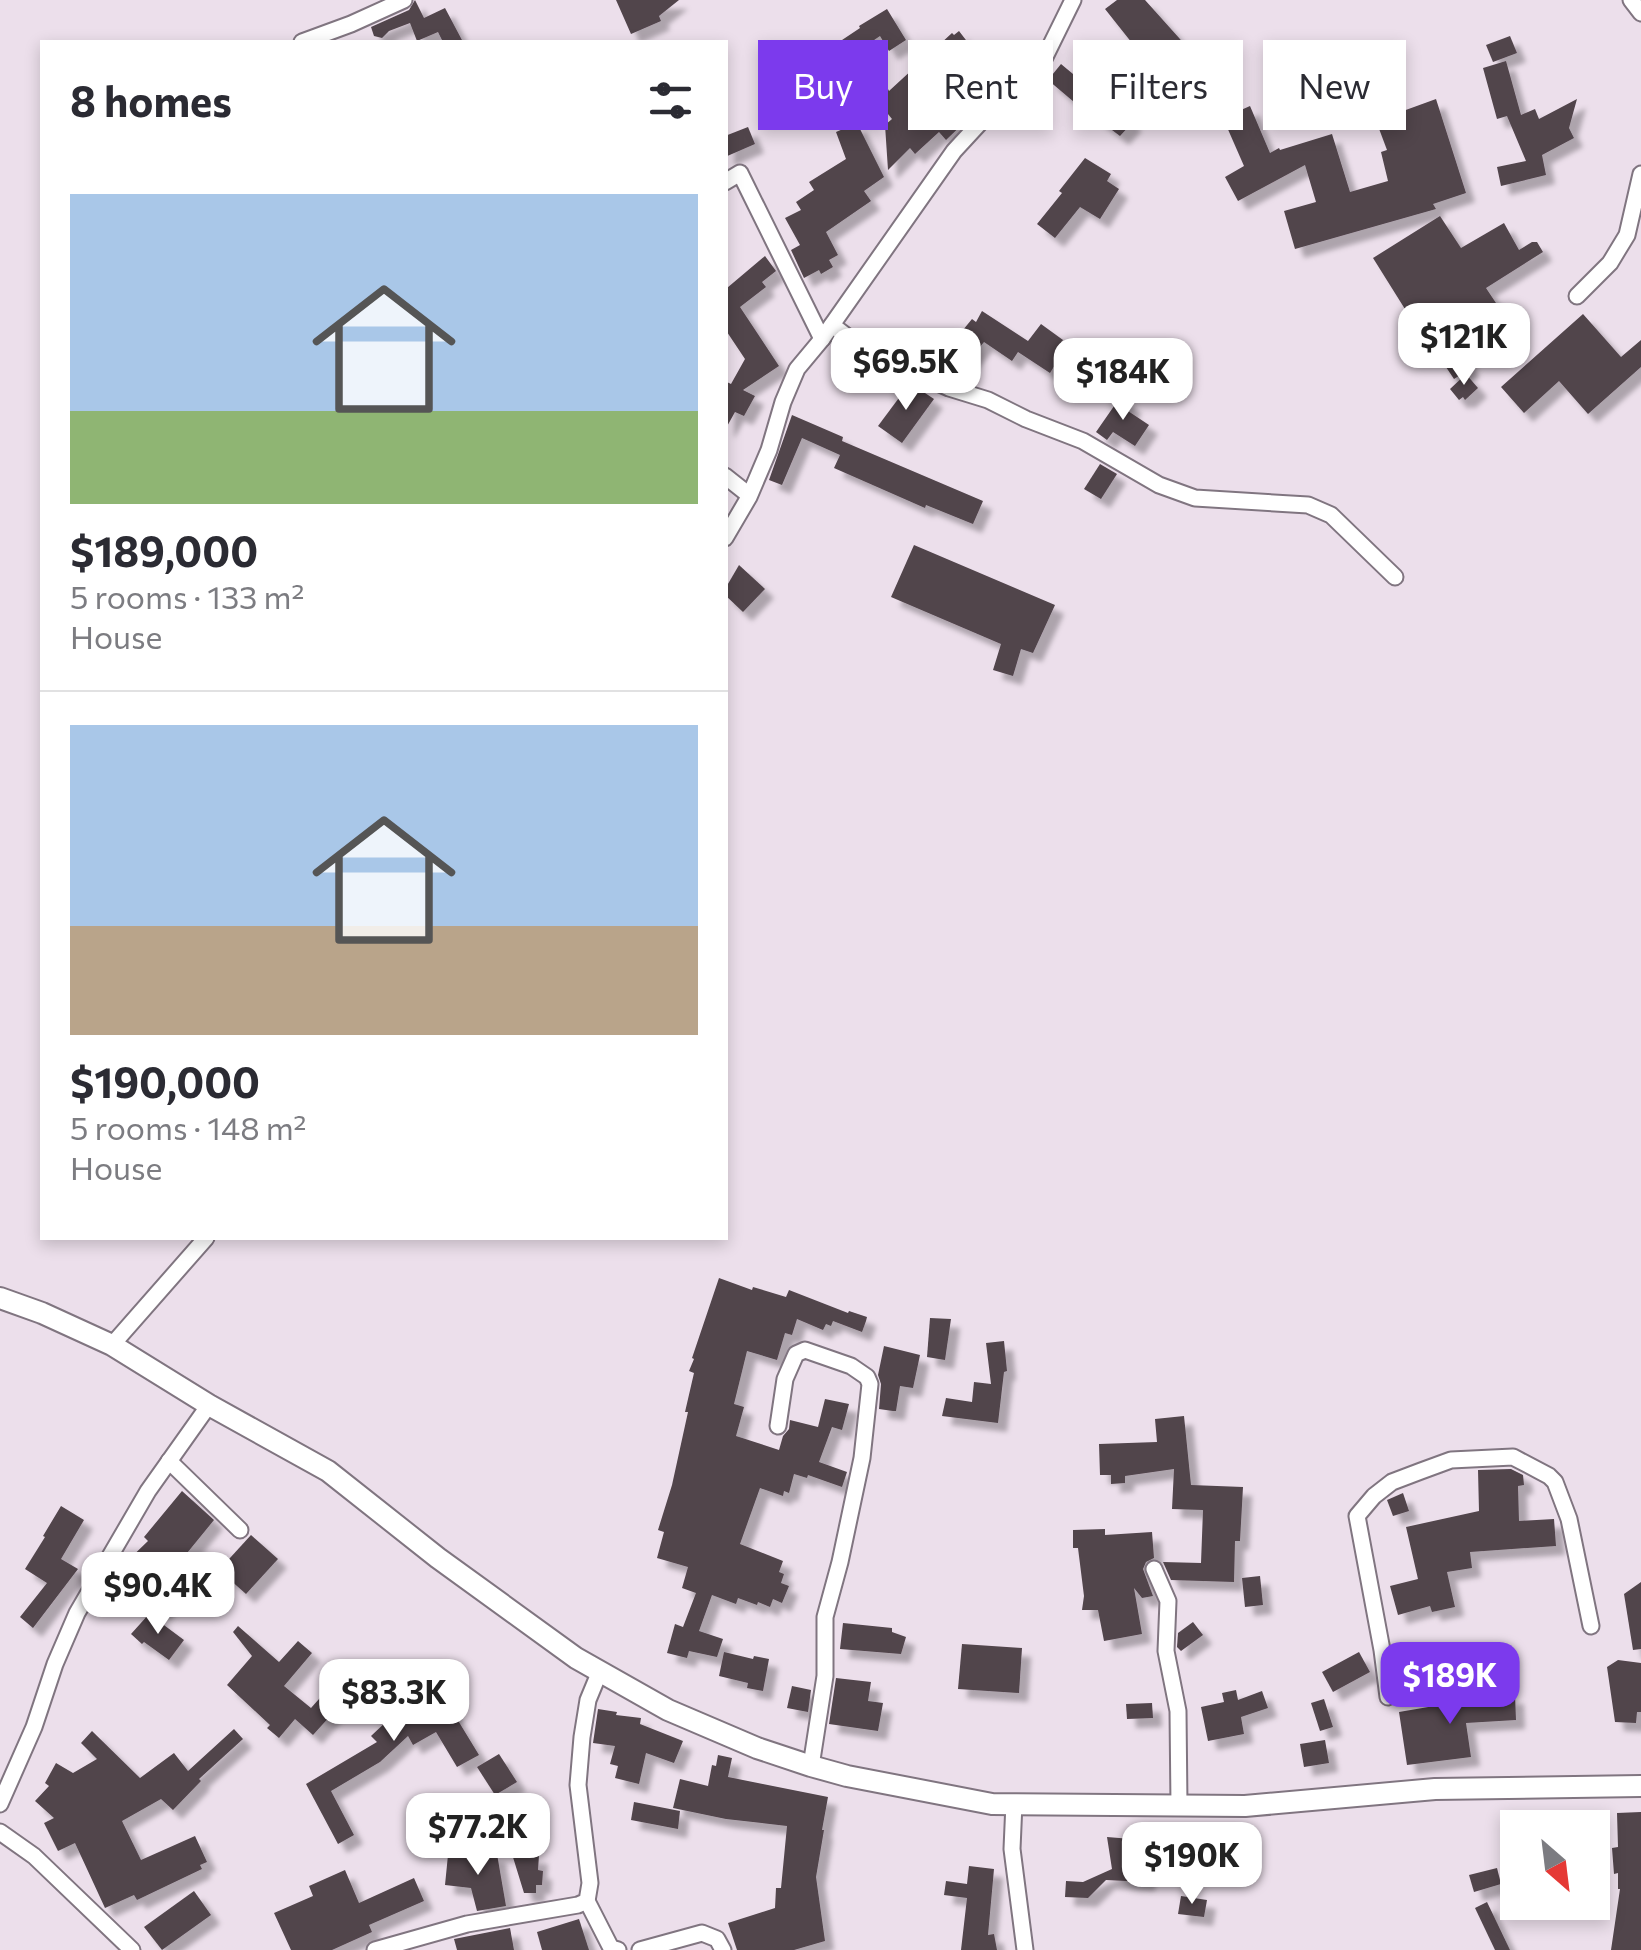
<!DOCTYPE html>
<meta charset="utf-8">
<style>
:root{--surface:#fff;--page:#f7f7f7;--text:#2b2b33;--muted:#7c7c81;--line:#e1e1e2;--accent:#7c3aed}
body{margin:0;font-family:Commissioner,sans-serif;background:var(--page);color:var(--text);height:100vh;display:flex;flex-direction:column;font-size:38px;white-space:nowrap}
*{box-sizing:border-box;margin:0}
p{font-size:32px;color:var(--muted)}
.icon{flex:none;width:55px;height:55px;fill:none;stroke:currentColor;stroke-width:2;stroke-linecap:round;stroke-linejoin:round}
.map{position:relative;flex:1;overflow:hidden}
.side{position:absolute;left:40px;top:40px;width:688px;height:1200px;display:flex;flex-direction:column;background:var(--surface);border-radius:0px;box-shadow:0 5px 15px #0003}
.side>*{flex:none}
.guide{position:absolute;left:758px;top:40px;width:732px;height:90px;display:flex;gap:20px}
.needle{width:65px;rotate:152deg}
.buttons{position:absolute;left:1500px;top:1810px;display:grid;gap:20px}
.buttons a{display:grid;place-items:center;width:110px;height:110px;border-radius:0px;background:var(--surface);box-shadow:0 5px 15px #0003;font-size:50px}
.price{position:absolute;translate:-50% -85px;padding:0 22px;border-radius:20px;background:#fff;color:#222;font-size:32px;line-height:65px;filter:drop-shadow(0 2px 5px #0008)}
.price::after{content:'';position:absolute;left:50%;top:60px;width:30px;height:22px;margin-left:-15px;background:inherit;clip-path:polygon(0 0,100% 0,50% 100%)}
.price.selected{background:var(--accent);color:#fff}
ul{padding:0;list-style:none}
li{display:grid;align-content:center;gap:20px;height:530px;padding:0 30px}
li+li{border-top:2px solid var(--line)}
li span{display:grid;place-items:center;height:310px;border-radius:0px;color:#555}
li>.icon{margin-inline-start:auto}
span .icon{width:180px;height:180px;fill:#fffc;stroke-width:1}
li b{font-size:42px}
h2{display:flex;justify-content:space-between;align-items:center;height:120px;padding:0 30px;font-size:42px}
.chip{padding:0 35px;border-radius:0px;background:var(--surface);box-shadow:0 5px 15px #0003;font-size:35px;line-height:90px}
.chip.selected{background:var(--accent);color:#fff}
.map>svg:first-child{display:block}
.building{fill:#51444b;filter:url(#shadow)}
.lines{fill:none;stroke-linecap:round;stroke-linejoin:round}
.street-casing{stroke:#807580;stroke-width:19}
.secondary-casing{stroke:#807580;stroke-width:24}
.street{stroke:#fff;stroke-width:15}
.secondary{stroke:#fff;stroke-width:20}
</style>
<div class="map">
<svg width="1641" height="1950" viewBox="0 0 1641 1950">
<defs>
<filter id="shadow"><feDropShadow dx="9" dy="9" stdDeviation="2.5" flood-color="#0004"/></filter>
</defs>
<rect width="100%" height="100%" fill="#ecdfeb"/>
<g class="building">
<polygon points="415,0 424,18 445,8 463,42 443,42 438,32 417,41 410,23 389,31 382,38 374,36 371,27 409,10"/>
<polygon points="616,0 679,0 659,16 661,21 631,34"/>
<polygon points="1117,0 1145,0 1197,58 1162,91 1156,84 1147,92 1139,83 1120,110 1133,122 1120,136 1088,112 1087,113 1048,80 1061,64 1079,79 1097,48 1118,60 1132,43 1105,9"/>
<polygon points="887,9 906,40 889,51 880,36 849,57 839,42 860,28 859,26"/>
<polygon points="959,31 969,44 930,75 969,118 946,140 939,132 915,154 910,148 888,170 885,125 892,119 876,99 888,89 889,91 952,33 954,35"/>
<polygon points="1510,36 1517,53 1493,62 1486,45"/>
<polygon points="1506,61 1521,115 1535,109 1539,119 1577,99 1569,128 1574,138 1542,155 1546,175 1501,186 1497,167 1526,161 1507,116 1497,119 1483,68"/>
<polygon points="1436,99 1466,193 1433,204 1436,209 1295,249 1284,211 1316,202 1305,165 1238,201 1225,177 1244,166 1223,118 1250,106 1270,153 1279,148 1280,150 1332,134 1350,192 1388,181 1381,152 1387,150 1375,118 1402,108 1403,111"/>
<polygon points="857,123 884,177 864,191 871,201 826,232 838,255 829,260 833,267 821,274 819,270 804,278 791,250 800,245 785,218 801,210 796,202 814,190 809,182 846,159 836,132"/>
<polygon points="748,127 755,144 725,157 725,136"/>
<polygon points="1085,158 1111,174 1107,181 1119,189 1100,219 1080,207 1055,238 1037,224 1062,193 1059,191"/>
<polygon points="1440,216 1461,248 1504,223 1519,250 1532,242 1537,242 1543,252 1486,288 1502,312 1490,320 1495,330 1485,335 1490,345 1464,357 1471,368 1454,379 1438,355 1435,357 1373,258"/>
<polygon points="765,256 776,271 762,282 766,287 740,307 779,366 743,390 755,396 744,416 735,412 725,430 725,381 731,384 745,359 725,329 725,285 727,288"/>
<polygon points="982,311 1028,341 1041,324 1063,340 1061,343 1066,347 1050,373 1018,352 1012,361 984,342 954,378 948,375 935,364 972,319 976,322"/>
<polygon points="1583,314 1621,357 1641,340 1641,367 1588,414 1559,381 1524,413 1501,387"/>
<polygon points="1466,374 1478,388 1465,400 1463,397 1459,400 1450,389"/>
<polygon points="910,383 934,399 902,443 878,426"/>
<polygon points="1121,396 1133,405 1128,411 1149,425 1135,446 1113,432 1107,440 1096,432"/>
<polygon points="792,415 843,437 842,441 983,501 973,524 926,505 925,508 834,468 840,455 802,438 782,485 769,480"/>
<polygon points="1100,464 1117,474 1101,499 1084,489"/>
<polygon points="914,545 1055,605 1033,653 1021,649 1013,676 993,670 1001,644 891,597"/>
<polygon points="739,565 765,589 743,612 725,595 725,589"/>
<polygon points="719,1278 752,1290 753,1287 786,1297 789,1290 848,1313 849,1311 867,1317 866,1321 862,1332 833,1321 831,1326 826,1324 823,1330 797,1319 792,1335 785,1333 777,1360 747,1351 734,1404 744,1407 736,1436 779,1450 783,1436 789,1429 790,1420 818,1427 825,1399 849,1404 842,1430 832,1427 819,1462 847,1472 842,1487 808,1475 807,1478 794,1474 789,1493 784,1491 783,1496 760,1488 740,1544 783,1561 779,1572 784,1574 781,1583 789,1586 782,1603 773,1599 770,1607 758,1602 757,1605 738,1598 736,1604 712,1595 699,1631 723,1639 717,1657 689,1651 687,1658 667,1653 675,1624 683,1627 696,1593 682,1588 688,1567 657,1558 664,1532 658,1530 672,1485 688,1412 685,1412 694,1373 689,1371 694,1359 692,1358"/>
<polygon points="930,1318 951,1319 945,1360 927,1357"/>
<polygon points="1004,1341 1007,1371 1004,1372 998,1423 942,1416 946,1398 972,1402 974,1382 991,1384 986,1343"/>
<polygon points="884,1346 920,1355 913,1388 900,1386 896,1411 893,1411 879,1409 881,1384 878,1375"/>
<polygon points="1184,1416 1191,1485 1243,1487 1240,1541 1235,1541 1234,1582 1171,1580 1163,1562 1201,1563 1203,1510 1172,1509 1174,1469 1125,1476 1125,1483 1111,1484 1111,1475 1100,1475 1099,1444 1157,1442 1155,1419"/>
<polygon points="1511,1469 1523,1475 1524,1485 1518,1486 1519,1521 1554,1519 1556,1546 1470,1552 1472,1568 1447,1572 1455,1607 1432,1612 1430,1606 1398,1615 1390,1586 1418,1579 1406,1527 1479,1511 1478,1470"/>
<polygon points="182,1491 214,1520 165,1580 178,1596 161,1611 119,1569 148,1541 144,1537"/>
<polygon points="1403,1493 1409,1511 1393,1516 1387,1500"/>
<polygon points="61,1506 84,1520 61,1559 78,1569 33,1628 20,1617 47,1583 25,1569 45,1537 43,1536"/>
<polygon points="1105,1529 1105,1535 1152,1532 1154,1558 1146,1562 1143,1569 1153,1596 1142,1598 1134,1588 1142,1634 1104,1641 1098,1610 1082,1610 1084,1596 1078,1548 1073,1548 1073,1530"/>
<polygon points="251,1535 278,1559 246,1594 219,1570"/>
<polygon points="1260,1576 1263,1605 1245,1607 1242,1578"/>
<polygon points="1641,1582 1641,1649 1633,1650 1624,1594"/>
<polygon points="149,1614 184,1640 169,1660 144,1642 142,1644 131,1634"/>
<polygon points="1193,1622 1203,1635 1181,1651 1177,1647 1178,1633"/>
<polygon points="843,1623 892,1628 892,1632 906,1637 901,1654 840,1649"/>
<polygon points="238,1626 279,1662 298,1641 312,1653 284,1686 311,1708 327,1690 342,1703 313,1735 295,1719 279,1738 267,1728 270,1725 227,1685 252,1656 233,1632"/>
<polygon points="962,1644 1022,1648 1019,1693 958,1689"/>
<polygon points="724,1652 753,1659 754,1656 769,1659 763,1691 747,1688 748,1683 719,1676"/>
<polygon points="1359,1652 1370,1672 1333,1692 1322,1672"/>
<polygon points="1618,1660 1641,1663 1641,1712 1637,1712 1636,1723 1615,1722 1607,1667"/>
<polygon points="416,1672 451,1709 479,1755 457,1767 436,1732 413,1745 408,1736 380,1762 331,1791 354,1835 338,1844 306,1784 377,1742 371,1736 388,1720 377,1709"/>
<polygon points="836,1678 871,1682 868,1701 883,1703 878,1731 829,1724"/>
<polygon points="792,1686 811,1690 808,1712 787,1708"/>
<polygon points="1236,1690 1238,1700 1262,1691 1268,1708 1241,1717 1244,1734 1208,1741 1201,1707 1224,1702 1222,1693"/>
<polygon points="1515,1695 1516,1720 1466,1723 1471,1757 1407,1765 1399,1712 1487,1697"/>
<polygon points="1324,1699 1333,1727 1320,1731 1311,1703"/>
<polygon points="1152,1703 1153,1718 1127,1719 1126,1704"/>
<polygon points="598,1709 617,1712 616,1715 641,1718 640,1724 683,1741 674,1763 646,1753 639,1784 615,1778 618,1766 610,1764 615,1746 593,1743"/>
<polygon points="234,1729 243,1739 199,1779 201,1781 173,1810 161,1799 122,1821 141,1860 195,1836 207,1862 200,1865 202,1869 137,1900 134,1895 105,1908 75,1843 58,1851 44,1823 54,1818 35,1801 49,1786 45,1783 56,1763 73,1773 97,1759 81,1743 92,1731 140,1778 174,1753 188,1771"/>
<polygon points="1325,1740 1329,1763 1304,1767 1300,1744"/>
<polygon points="499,1754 517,1782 495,1795 477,1767"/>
<polygon points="718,1755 732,1758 728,1777 828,1797 822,1830 824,1830 816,1877 825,1941 794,1950 737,1950 728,1923 775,1908 776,1888 781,1888 787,1826 726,1819 673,1808 680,1779 708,1786 712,1765 716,1766"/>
<polygon points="634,1802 680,1811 678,1829 631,1820"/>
<polygon points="1641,1812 1641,1950 1611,1950 1620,1889 1618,1889 1618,1873 1614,1874 1612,1848 1618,1847 1617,1813"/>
<polygon points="1107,1837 1168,1842 1165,1868 1148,1867 1146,1882 1106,1880 1088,1898 1065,1897 1066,1881 1083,1882 1112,1869"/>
<polygon points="461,1850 497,1854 506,1906 477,1911 471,1888 445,1885 448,1855 460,1857"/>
<polygon points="512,1854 539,1855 538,1870 543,1871 542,1885 536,1885 536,1893 524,1893"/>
<polygon points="969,1866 994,1869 988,1935 994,1934 997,1950 961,1950 967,1898 944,1895 946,1881 967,1884"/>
<polygon points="1497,1868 1501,1884 1474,1892 1469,1875"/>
<polygon points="345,1870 359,1903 414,1878 424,1901 369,1925 372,1932 332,1950 291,1950 274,1913 313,1896 309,1886"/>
<polygon points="194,1891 211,1915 162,1950 144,1927"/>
<polygon points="1181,1896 1207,1900 1204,1917 1178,1914"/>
<polygon points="1487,1902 1510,1950 1495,1950 1475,1908"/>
<polygon points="579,1919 589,1950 542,1950 537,1932"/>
<polygon points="510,1928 514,1950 457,1950 454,1939"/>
</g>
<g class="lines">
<defs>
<g id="street">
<polyline points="1631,0 1641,13"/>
<polyline points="302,42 351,24 404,0"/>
<polyline points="725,182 740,173 822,339"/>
<polyline points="1577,296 1610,263 1627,235 1641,174"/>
<polyline points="832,325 865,350 949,388 988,400 1026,419 1083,441 1159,485 1195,498 1308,505 1331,515 1395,577"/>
<polyline points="725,476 749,495"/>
<polyline points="725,538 749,497 769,450 783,402 797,369 822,339 954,151 990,112 1022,86 1042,63 1073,0"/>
<polyline points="112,1345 206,1238"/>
<polyline points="778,1426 785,1379 796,1354 805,1350 851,1366 867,1377 870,1384 862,1458 840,1562 825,1617 825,1676 811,1766"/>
<polyline points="169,1461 240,1530"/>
<polyline points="1154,1569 1168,1601 1166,1651 1178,1711 1179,1805"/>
<polyline points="1388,1697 1382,1650 1357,1516 1374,1496 1392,1482 1421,1471 1451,1460 1513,1457 1549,1476 1555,1482 1569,1519 1591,1626"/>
<polyline points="1014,1803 1012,1849 1025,1950"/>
<polyline points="0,1804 34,1727 55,1664 77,1613 148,1491 209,1405"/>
<polyline points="0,1832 34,1856 132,1950"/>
<polyline points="587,1901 611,1948 618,1950"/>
<polyline points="375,1950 467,1924 578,1905 587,1901 590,1883 578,1785 582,1737 588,1700 600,1671"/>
<polyline points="640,1950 702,1933 717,1939 723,1950"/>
</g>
<polyline id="secondary" points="0,1298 42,1313 112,1345 209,1405 328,1471 438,1558 576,1658 668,1710 757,1748 811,1766 847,1776 992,1804 1245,1806 1435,1789 1641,1786"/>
</defs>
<use href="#street" class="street-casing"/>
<use href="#secondary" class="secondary-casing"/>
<use href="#street" class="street"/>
<use href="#secondary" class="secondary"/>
</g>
</svg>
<div class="buttons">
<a><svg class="needle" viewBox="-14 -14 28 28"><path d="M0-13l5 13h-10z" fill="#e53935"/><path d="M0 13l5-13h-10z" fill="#7c7c81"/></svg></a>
</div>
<b class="price" style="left:1464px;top:388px">$121K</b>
<b class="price" style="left:906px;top:413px">$69.5K</b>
<b class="price" style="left:1123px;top:423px">$184K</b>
<b class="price" style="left:158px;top:1637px">$90.4K</b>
<b class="price selected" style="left:1450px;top:1727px">$189K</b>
<b class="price" style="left:394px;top:1744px">$83.3K</b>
<b class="price" style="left:478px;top:1878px">$77.2K</b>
<b class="price" style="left:1192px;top:1907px">$190K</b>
<div class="guide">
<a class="chip selected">Buy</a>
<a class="chip">Rent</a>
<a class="chip">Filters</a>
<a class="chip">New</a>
</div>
<section class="side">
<h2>8 homes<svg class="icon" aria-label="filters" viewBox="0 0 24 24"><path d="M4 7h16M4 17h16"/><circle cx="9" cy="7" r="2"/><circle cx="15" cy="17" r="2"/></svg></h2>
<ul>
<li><span style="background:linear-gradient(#a9c7e8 70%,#8fb573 0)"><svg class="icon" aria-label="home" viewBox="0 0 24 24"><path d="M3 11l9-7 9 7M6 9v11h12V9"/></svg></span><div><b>$189,000</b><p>5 rooms · 133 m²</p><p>House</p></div></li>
<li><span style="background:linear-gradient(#a9c7e8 65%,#b9a48a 0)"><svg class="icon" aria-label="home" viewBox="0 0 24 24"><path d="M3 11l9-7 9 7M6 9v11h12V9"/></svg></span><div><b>$190,000</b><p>5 rooms · 148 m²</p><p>House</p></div></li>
</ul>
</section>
</div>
